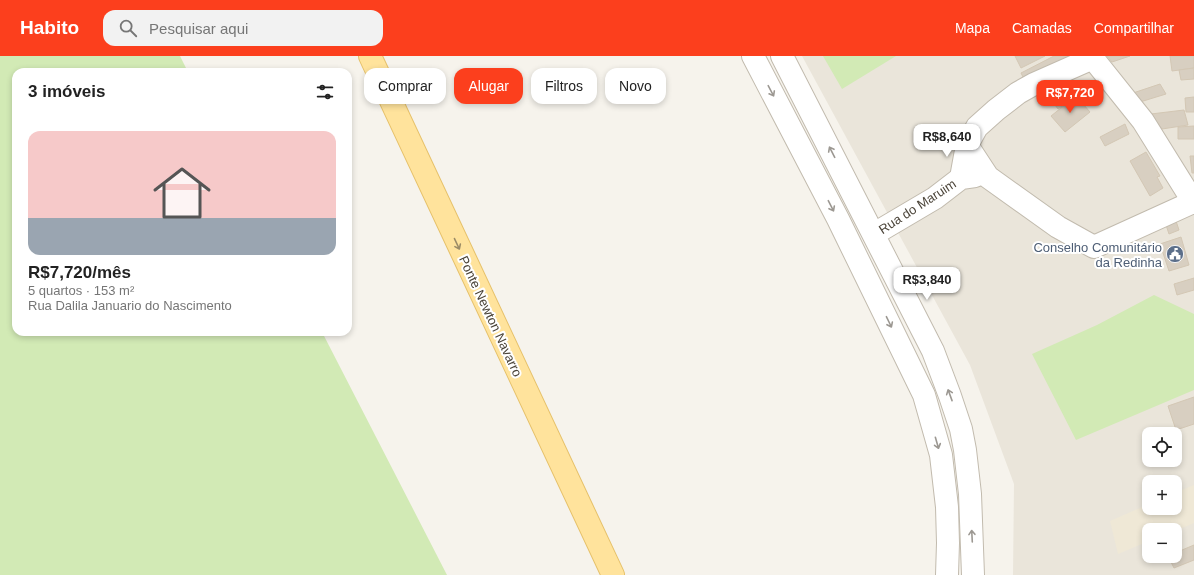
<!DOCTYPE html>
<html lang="pt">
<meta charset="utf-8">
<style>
:root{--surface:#fff;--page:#f2f2f2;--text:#222;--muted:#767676;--line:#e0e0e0;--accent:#fc3f1d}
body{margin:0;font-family:Helvetica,sans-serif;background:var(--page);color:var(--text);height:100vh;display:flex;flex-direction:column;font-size:15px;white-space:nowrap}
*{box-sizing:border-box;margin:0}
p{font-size:13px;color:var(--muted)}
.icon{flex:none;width:22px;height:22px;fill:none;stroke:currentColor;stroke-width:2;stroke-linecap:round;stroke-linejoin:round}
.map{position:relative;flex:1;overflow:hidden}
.side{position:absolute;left:12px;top:12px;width:340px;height:268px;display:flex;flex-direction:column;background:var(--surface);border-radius:12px;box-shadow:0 2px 6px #0003}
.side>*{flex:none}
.hud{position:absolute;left:364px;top:12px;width:380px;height:36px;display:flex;gap:8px}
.tools{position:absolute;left:1142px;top:371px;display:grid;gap:8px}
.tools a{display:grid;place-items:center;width:40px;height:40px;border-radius:8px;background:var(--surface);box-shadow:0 2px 6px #0003;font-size:20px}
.price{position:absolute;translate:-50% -34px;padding:0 9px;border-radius:8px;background:#fff;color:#222;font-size:13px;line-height:26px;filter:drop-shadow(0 1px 2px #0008)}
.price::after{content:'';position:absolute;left:50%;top:24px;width:12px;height:9px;margin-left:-6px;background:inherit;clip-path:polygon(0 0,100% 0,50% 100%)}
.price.selected{background:var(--accent);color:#fff}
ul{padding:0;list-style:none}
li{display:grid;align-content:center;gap:8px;height:212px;padding:0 16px}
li+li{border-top:1px solid var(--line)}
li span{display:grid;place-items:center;height:124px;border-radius:12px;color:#555}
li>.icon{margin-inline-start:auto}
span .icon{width:72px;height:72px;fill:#fffc;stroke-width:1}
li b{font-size:17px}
h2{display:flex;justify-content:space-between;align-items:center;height:48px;padding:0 16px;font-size:17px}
.pill{padding:0 14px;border-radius:12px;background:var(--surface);box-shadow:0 2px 6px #0003;font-size:14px;line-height:36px}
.pill.selected{background:var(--accent);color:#fff}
header{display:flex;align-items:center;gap:24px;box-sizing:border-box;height:56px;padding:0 20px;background:var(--accent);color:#fff}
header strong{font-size:19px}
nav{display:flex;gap:22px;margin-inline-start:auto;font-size:14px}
.search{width:280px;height:36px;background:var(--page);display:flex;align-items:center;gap:10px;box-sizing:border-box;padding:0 14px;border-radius:12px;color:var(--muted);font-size:15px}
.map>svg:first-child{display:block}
.residential{fill:#eae5da;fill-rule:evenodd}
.education{fill:#efe8d6}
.green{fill:#d2eab5}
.building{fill:#d8cfc1;stroke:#d3c7b4}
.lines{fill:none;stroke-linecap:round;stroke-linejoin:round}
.minor-casing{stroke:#c2bbae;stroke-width:24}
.major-casing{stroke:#e6c16a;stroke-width:24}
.minor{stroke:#fff;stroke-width:22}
.major{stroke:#ffe39c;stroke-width:22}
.oneway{stroke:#9c9892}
.oneway2{stroke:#9c8c66}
.labels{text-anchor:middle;stroke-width:4;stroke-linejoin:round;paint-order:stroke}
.street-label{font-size:13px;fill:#4b4439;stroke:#fff}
.service-label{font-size:13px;fill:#4e5e75;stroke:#fff;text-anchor:end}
</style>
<header>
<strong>Habito</strong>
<div class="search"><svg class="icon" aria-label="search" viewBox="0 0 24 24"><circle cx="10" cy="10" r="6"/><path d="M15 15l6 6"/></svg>Pesquisar aqui</div>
<nav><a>Mapa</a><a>Camadas</a><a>Compartilhar</a></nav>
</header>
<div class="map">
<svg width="1194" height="519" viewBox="0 0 1194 519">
<rect width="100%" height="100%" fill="#f6f3ec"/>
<path class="residential" d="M802,0H1194V519H1013L1014,428L970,309ZM1149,378H1175V404H1149ZM1149,426H1175V452H1149ZM1149,474H1175V500H1149Z"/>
<polygon class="education" points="1194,429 1194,467 1175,475 1149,474 1149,485 1118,498 1110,465 1149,448 1149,452 1175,452 1175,437"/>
<g class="green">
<polygon points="0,0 180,0 188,16 16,16 16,276 322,276 447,519 0,519"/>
<polygon points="823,0 896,0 842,33"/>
<polygon points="1154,239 1194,258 1194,334 1076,384 1032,298 1097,269"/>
</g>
<g class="building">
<polygon points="1015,0 1045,0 1021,12"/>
<polygon points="1054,0 1069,0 1072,6 1027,29 1021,17"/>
<polygon points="1107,0 1130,0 1112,6"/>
<polygon points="1170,0 1194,0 1194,12 1172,15"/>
<polygon points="1194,12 1194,23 1181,24 1179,14"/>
<polygon points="1069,22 1080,38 1058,53 1047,38"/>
<polygon points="1160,28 1166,38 1140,46 1133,37"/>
<polygon points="1076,40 1090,56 1065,76 1051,60"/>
<polygon points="1194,41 1194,56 1186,56 1185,42"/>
<polygon points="1184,54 1188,69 1162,73 1151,58"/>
<polygon points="1125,68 1129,78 1105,90 1100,81"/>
<polygon points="1194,70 1194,83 1178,83 1178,71"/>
<polygon points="1146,96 1160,120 1157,121 1163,132 1150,140 1130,105"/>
<polygon points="1190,100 1194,100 1194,117 1192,117"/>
<polygon points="1176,165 1179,174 1169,178 1166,169"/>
<polygon points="1181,181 1189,209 1169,215 1160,188"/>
<polygon points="1194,222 1194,234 1177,239 1174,228"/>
<polygon points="1194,341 1194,368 1176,374 1168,350"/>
<polygon points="1194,489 1194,504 1174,512 1168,500 1175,500 1175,497"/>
</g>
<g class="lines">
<defs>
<g id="minor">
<polyline points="753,0 838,163 924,339 941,399 947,451 948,487 947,519"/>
<polyline points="782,0 933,295 950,340 961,373 965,394 970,438 973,519"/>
<polyline points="1091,0 1143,65 1194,147"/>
<polyline points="967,89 988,121 1058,171 1094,191 1193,146"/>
<polyline points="961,122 967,89 977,71 996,54 1018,37 1034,28 1093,2"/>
<polyline points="874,178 935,142 961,122 975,120"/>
</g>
<polyline id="major" points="370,0 613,519"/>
</defs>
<use href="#minor" class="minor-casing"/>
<use href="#major" class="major-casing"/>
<use href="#minor" class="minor"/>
<use href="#major" class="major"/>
</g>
<defs><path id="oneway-shaft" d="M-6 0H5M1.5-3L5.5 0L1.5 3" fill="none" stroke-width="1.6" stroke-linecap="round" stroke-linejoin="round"/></defs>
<g class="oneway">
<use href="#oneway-shaft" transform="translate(771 35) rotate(62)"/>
<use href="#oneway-shaft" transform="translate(832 96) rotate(-117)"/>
<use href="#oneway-shaft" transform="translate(831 150) rotate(63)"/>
<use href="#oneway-shaft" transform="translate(889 266) rotate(64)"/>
<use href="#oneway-shaft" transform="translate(950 339) rotate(-110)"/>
<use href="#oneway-shaft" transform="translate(937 387) rotate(74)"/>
<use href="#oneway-shaft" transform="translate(972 480) rotate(-93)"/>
</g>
<use class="oneway2" href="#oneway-shaft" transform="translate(457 188) rotate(65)"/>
<defs>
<symbol id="civic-disc" viewBox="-11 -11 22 22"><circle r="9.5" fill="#5c6f8a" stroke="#fff"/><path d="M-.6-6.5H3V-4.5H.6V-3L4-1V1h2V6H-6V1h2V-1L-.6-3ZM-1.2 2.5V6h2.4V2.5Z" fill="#fff"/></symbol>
</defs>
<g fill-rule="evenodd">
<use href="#civic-disc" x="1165" y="188" width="20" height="20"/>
</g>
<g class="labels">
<g class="street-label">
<text transform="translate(917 150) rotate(-33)" y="5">Rua do Maruim</text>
<text transform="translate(491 260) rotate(65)" y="5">Ponte Newton Navarro</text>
</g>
<g class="service-label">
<text x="1162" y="196">Conselho Comunitário<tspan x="1162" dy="15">da Redinha</tspan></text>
</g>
</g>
</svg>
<div class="tools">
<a><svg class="icon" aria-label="locate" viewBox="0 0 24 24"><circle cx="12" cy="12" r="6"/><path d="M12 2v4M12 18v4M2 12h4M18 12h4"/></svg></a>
<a>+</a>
<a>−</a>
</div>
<b class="price selected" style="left:1070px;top:58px">R$7,720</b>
<b class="price" style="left:947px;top:102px">R$8,640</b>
<b class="price" style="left:927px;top:245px">R$3,840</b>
<div class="hud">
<a class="pill">Comprar</a>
<a class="pill selected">Alugar</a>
<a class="pill">Filtros</a>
<a class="pill">Novo</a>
</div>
<section class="side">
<h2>3 imóveis<svg class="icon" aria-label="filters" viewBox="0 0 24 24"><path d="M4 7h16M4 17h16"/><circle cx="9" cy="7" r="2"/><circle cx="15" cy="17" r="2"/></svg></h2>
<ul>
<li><span style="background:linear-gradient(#f6c9c9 70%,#9aa5b1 0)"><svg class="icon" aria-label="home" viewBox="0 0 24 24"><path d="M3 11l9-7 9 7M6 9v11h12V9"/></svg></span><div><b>R$7,720/mês</b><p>5 quartos · 153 m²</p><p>Rua Dalila Januario do Nascimento</p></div></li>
</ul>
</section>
</div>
